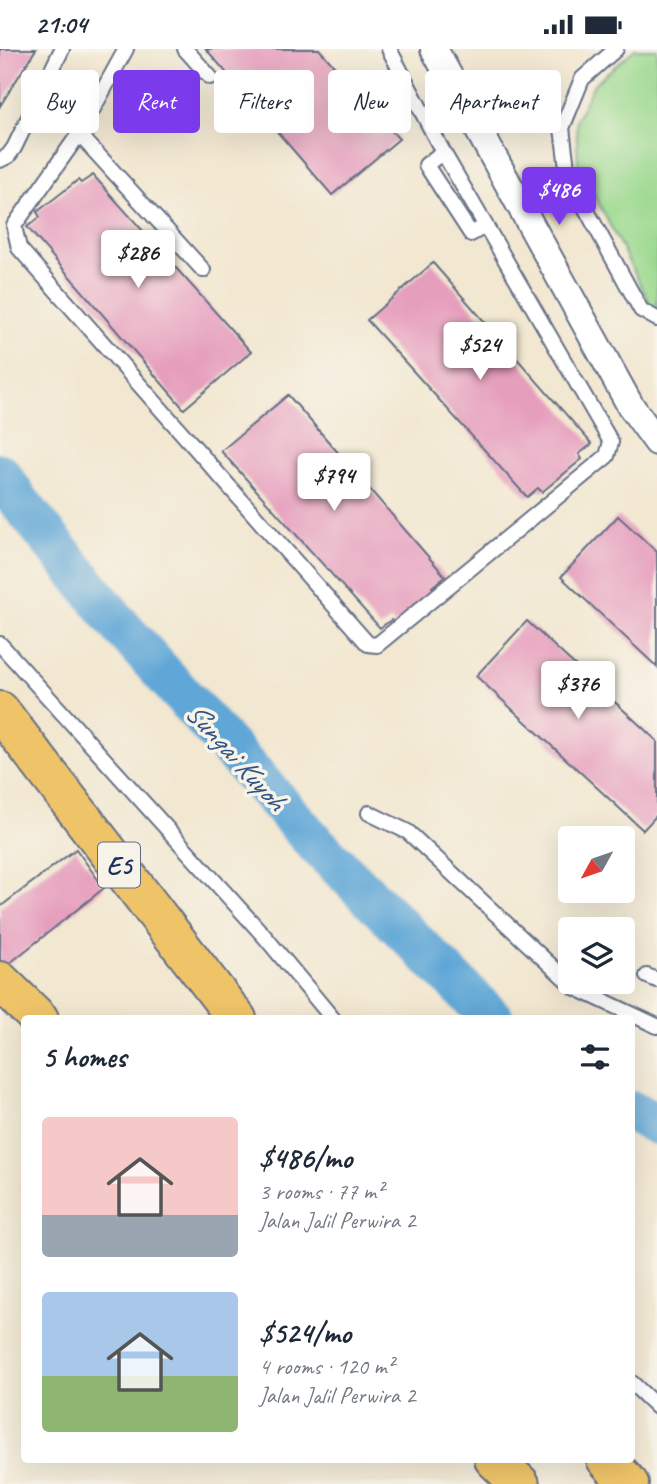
<!DOCTYPE html>
<meta charset="utf-8">
<style>
:root{--surface:#fff;--page:#f2f2f3;--text:#1f2937;--muted:#747a83;--accent:#7c3aed}
body{margin:0;font-family:Caveat,sans-serif;background:var(--page);color:var(--text);height:100vh;display:flex;flex-direction:column;font-size:26px;white-space:nowrap}
*{box-sizing:border-box;margin:0}
p{font-size:23px;color:var(--muted)}
.icon{flex:none;width:38px;height:38px;fill:none;stroke:currentColor;stroke-width:2;stroke-linecap:round;stroke-linejoin:round}
.map{position:relative;flex:1;overflow:hidden}
.panel{position:absolute;left:21px;top:966px;width:614px;height:448px;display:flex;flex-direction:column;background:var(--surface);border-radius:7px;box-shadow:0 7px 28px #0002}
.panel>*{flex:none}
.top-card{position:absolute;left:21px;top:21px;width:616px;height:63px;display:flex;gap:14px}
.needle{width:46px;rotate:230deg}
.tools{position:absolute;left:558px;top:777px;display:grid;gap:14px}
.tools a{display:grid;place-items:center;width:77px;height:77px;border-radius:7px;background:var(--surface);box-shadow:0 7px 28px #0002;font-size:35px}
.price{position:absolute;translate:-50% -60px;padding:0 16px;border-radius:7px;background:#fff;color:#222;font-size:23px;line-height:46px;filter:drop-shadow(0 2px 4px #0008)}
.price::after{content:'';position:absolute;left:50%;top:42px;width:21px;height:16px;margin-left:-10px;background:inherit;clip-path:polygon(0 0,100% 0,50% 100%)}
.price.active{background:var(--accent);color:#fff}
ul{padding:0;list-style:none}
li{display:flex;align-items:center;gap:21px;height:175px;padding:0 21px}
li span{display:grid;place-items:center;flex:none;width:196px;height:140px;border-radius:7px;color:#555}
li>.icon{margin-inline-start:auto}
span .icon{width:84px;height:84px;fill:#fffc;stroke-width:1}
li b{font-size:30px}
h2{display:flex;justify-content:space-between;align-items:center;height:84px;padding:0 21px;font-size:30px}
.tag{padding:0 24px;border-radius:7px;background:var(--surface);box-shadow:0 7px 28px #0002;font-size:24px;line-height:63px}
.tag.active{background:var(--accent);color:#fff}
.status{display:flex;justify-content:space-between;align-items:center;height:49px;padding:0 35px;background:var(--surface);direction:ltr}
.status svg{height:19px;fill:currentColor}
.map>svg:first-child{display:block}
.green{fill:#9bd98f;stroke:#5b8476;stroke-width:2}
.lines{fill:none;stroke-linecap:round;stroke-linejoin:round}
.river{stroke:#61a7d7;stroke-width:42}
.building{fill:#e69ebd}
.lane-casing{stroke:#666f86;stroke-width:18}
.street-casing{stroke:#666f86;stroke-width:30}
.highway-casing{stroke:#666f86;stroke-width:42}
.lane{stroke:#fff;stroke-width:14}
.street{stroke:#fff;stroke-width:26}
.highway{stroke:#efc469;stroke-width:38}
.labels{text-anchor:middle;stroke-width:7;stroke-linejoin:round;paint-order:stroke}
.shield{fill:#f7f3e8;stroke:#5d6a87;stroke-width:2}
.shield-label{font-size:26px;font-weight:bold;fill:#1b2f5e}
.water-label{font-size:30px;font-style:italic;fill:#305382;stroke:#f7f3e8}
</style>
<div class="status"><b>21:04</b><svg viewBox="0 0 49 12"><path d="M0 12V9h3v3zM5 12V6h3v6zM10 12V3h3v9zM15 12V0h3v12zM26 1h20v11H26zM47 4h2v5h-2z"/></svg></div>
<div class="map">
<svg width="657" height="1435" viewBox="0 0 657 1435">
<rect width="100%" height="100%" fill="#f7f3e8"/>
<filter id="ink" filterUnits="userSpaceOnUse"><feTurbulence type="fractalNoise" baseFrequency=".0143" numOctaves="2"/><feDisplacementMap in="SourceGraphic" scale="14" xChannelSelector="R" yChannelSelector="G"/><feConvolveMatrix kernelMatrix="1 2 1 2 8 2 1 2 1" color-interpolation-filters="sRGB"/></filter>
<filter id="wash" filterUnits="userSpaceOnUse"><feTurbulence type="fractalNoise" baseFrequency=".00686" numOctaves="4" result="noise"/><feDisplacementMap in="SourceGraphic" scale="28" xChannelSelector="R" yChannelSelector="G"/><feGaussianBlur stdDeviation="1.57" result="paint"/><feColorMatrix in="noise" values="0 0 0 0 0 0 0 0 0 0 0 0 0 0 0 0 0 1.4 0 .05"/><feComposite in="paint" operator="in"/></filter>
<g filter="url(#wash)">
<rect width="100%" height="100%" fill="#f2e7d0"/>
<polygon class="green" points="635,0 657,0 657,259 652,258 578,114 576,71 594,35"/>
<g class="lines">
<g class="river">
<polyline points="0,425 17,450 122,579 315,794 493,970"/>
<polyline points="632,1063 657,1075"/>
</g>
</g>
<g id="blocks">
<g class="building">
<polygon points="0,0 36,0 0,57"/>
<polygon points="206,0 319,0 399,90 332,146"/>
<polygon points="93,126 251,303 184,360 27,178 40,168 37,163 78,131 81,134"/>
<polygon points="433,214 592,395 579,405 582,410 542,443 538,439 527,448 367,271"/>
<polygon points="288,346 445,527 432,538 435,542 395,575 391,571 380,579 221,402"/>
<polygon points="618,467 657,503 657,618 561,528"/>
<polygon points="527,572 657,692 657,766 643,781 476,627"/>
<polygon points="76,800 104,839 0,922 0,858"/>
</g>
</g>
</g>
<g filter="url(#ink)">
<use href="#blocks" fill-opacity="0" stroke="#666f86" stroke-width="2"/>
<g class="lines">
<defs>
<g id="lane">
<polyline points="126,0 79,85 14,177 19,199 368,595 377,596 607,407 611,393 443,103 389,0"/>
<polyline points="185,0 210,28"/>
<polyline points="616,0 582,30 562,79 568,127 641,261 657,270"/>
<polyline points="79,85 203,221"/>
<polyline points="443,103 426,116 471,185 485,177"/>
<polyline points="0,111 8,107 14,99 62,0"/>
<polyline points="0,595 265,888 333,970"/>
<polyline points="369,764 408,783 574,938 657,977"/>
<polyline points="647,927 657,931"/>
<polyline points="632,1334 657,1358"/>
</g>
<polyline id="street" points="434,0 630,356 657,393"/>
<g id="highway">
<polyline points="0,662 237,970"/>
<polyline points="0,932 39,970"/>
<polyline points="494,1410 520,1435"/>
<polyline points="606,1410 629,1435"/>
</g>
</defs>
<use href="#lane" class="lane-casing"/>
<use href="#street" class="street-casing"/>
<use href="#highway" class="highway-casing"/>
<use href="#lane" class="lane"/>
<use href="#street" class="street"/>
<use href="#highway" class="highway"/>
</g>
</g>
<g class="labels">
<rect class="shield" x="98" y="793.5" width="42" height="45" rx="5"/>
<g class="shield-label">
<text x="119" y="825">E5</text>
</g>
<g class="water-label">
<text transform="translate(236 707) rotate(48)" y="10">Sungai Kuyoh</text>
</g>
</g>
</svg>
<div class="tools">
<a><svg class="needle" viewBox="-14 -14 28 28"><path d="M0-13l5 13h-10z" fill="#e53935"/><path d="M0 13l5-13h-10z" fill="#747a83"/></svg></a>
<a><svg class="icon" aria-label="layers" viewBox="0 0 24 24"><path d="M12 4l9 5-9 5-9-5zM3 14l9 5 9-5"/></svg></a>
</div>
<b class="price active" style="left:559px;top:178px">$486</b>
<b class="price" style="left:138px;top:241px">$286</b>
<b class="price" style="left:480px;top:333px">$524</b>
<b class="price" style="left:334px;top:464px">$794</b>
<b class="price" style="left:578px;top:672px">$376</b>
<div class="top-card">
<a class="tag">Buy</a>
<a class="tag active">Rent</a>
<a class="tag">Filters</a>
<a class="tag">New</a>
<a class="tag">Apartment</a>
</div>
<section class="panel">
<h2>5 homes<svg class="icon" aria-label="filters" viewBox="0 0 24 24"><path d="M4 7h16M4 17h16"/><circle cx="9" cy="7" r="2"/><circle cx="15" cy="17" r="2"/></svg></h2>
<ul>
<li><span style="background:linear-gradient(#f6c9c9 70%,#9aa5b1 0)"><svg class="icon" aria-label="home" viewBox="0 0 24 24"><path d="M3 11l9-7 9 7M6 9v11h12V9"/></svg></span><div><b>$486/mo</b><p>3 rooms · 77 m²</p><p>Jalan Jalil Perwira 2</p></div></li>
<li><span style="background:linear-gradient(#a9c7e8 60%,#8fb573 0)"><svg class="icon" aria-label="home" viewBox="0 0 24 24"><path d="M3 11l9-7 9 7M6 9v11h12V9"/></svg></span><div><b>$524/mo</b><p>4 rooms · 120 m²</p><p>Jalan Jalil Perwira 2</p></div></li>
</ul>
</section>
</div>
